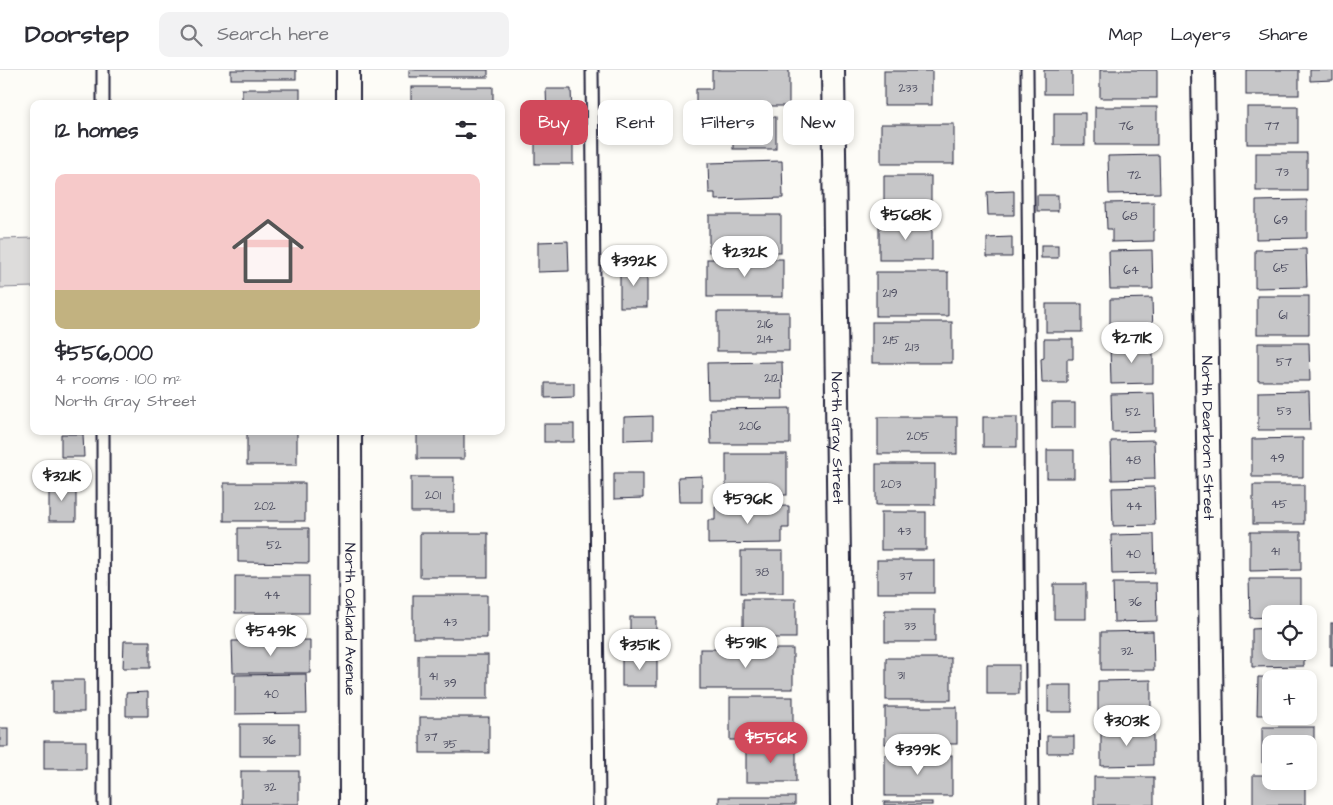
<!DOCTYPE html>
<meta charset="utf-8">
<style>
:root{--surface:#fff;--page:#f2f2f3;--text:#2b2b33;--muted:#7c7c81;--line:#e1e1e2;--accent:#d1495b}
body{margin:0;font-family:"Architects Daughter",sans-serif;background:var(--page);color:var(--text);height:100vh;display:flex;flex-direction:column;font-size:19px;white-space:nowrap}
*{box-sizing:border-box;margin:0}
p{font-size:16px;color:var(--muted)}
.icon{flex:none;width:28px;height:28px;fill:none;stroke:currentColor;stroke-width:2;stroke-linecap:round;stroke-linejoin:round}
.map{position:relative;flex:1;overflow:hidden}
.drawer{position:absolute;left:30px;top:30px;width:475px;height:335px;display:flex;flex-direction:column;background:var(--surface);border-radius:10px;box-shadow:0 2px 8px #0003}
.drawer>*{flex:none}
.banner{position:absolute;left:520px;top:30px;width:475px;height:45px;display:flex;gap:10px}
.controls{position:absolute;left:1262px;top:535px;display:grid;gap:10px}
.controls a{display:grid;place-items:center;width:55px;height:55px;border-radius:10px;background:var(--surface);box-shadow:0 2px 8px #0003;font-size:25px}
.price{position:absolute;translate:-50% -42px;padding:0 11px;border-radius:18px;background:#fff;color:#222;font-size:16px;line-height:32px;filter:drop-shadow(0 1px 2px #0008)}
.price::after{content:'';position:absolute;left:50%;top:30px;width:15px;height:11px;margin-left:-8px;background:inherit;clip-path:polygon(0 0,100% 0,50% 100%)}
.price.on{background:var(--accent);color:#fff}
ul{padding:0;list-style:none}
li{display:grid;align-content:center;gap:10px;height:265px;padding:0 25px}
li span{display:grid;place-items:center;height:155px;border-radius:10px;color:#555}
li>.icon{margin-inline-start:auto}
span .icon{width:90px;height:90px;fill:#fffc;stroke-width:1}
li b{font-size:21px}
h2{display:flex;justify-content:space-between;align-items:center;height:60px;padding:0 25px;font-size:21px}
.tag{padding:0 18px;border-radius:10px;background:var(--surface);box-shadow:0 2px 8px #0003;font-size:18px;line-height:45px}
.tag.on{background:var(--accent);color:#fff}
header{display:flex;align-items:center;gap:30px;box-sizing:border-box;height:70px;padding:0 25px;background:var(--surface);border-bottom:1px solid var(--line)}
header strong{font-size:24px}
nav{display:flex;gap:28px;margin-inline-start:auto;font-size:18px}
.search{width:350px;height:45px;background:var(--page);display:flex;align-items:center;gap:12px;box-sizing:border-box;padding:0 18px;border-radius:10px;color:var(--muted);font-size:19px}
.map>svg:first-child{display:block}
.green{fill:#dddcdb;stroke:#807f8b}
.building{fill:#c6c6c8;stroke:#22223b}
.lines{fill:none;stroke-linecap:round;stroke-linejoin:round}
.lane-casing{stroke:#22223b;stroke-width:15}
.street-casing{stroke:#22223b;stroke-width:26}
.lane{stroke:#fdfcf7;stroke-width:11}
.street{stroke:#fdfcf7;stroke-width:22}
.labels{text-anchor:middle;stroke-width:4;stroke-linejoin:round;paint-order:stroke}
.number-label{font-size:12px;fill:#4b4b5e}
.street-label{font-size:15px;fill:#22223b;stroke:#fdfcf7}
</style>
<header>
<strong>Doorstep</strong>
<div class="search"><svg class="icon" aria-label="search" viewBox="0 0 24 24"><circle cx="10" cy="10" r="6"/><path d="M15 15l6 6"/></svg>Search here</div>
<nav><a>Map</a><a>Layers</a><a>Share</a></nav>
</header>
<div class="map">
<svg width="1333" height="735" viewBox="0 0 1333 735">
<rect width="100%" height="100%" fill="#fdfcf7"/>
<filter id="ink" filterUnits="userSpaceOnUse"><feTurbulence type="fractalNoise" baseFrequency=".02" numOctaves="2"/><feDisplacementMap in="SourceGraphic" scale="10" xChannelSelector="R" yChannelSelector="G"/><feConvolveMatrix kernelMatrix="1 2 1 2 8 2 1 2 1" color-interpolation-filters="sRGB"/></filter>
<g filter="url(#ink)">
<polygon class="green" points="34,168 34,217 0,218 0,169"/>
<g class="building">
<rect x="231" y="0" width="65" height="9"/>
<rect x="409" y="0" width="79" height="7"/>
<polygon points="712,0 789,0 789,36 696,36 696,19 712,19"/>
<rect x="1044" y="0" width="28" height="24"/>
<rect x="1100" y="0" width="57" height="28"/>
<rect x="1246" y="0" width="53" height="25"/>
<polygon points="1310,0 1333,0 1333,10 1310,11"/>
<rect x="884" y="1" width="48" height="34"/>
<rect x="411" y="17" width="82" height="17"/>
<rect x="242" y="19" width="58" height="15"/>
<polygon points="546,19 571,19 572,45 547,46"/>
<rect x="1095" y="37" width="62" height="38"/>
<rect x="1247" y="37" width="51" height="37"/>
<rect x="1054" y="43" width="31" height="32"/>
<rect x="733" y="47" width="43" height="32"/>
<rect x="881" y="54" width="73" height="40"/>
<rect x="535" y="64" width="38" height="30"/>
<rect x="1256" y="83" width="51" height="38"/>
<polygon points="1159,85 1160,123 1109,124 1108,86"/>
<polygon points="782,91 783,128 715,130 715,123 709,123 708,93"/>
<rect x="884" y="106" width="47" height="39"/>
<polygon points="1014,121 1014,145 988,145 987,122"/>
<rect x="1037" y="125" width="21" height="16"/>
<polygon points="1307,130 1307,168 1256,169 1256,131"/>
<polygon points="1154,132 1154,171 1112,172 1112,159 1107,159 1106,133"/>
<rect x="709" y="145" width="72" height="37"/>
<rect x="879" y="152" width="53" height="38"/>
<polygon points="1012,167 1012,187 987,187 987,168"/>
<polygon points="568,171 569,201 538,202 538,172"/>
<rect x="1041" y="175" width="17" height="13"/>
<polygon points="1306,179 1307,217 1255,218 1255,180"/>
<polygon points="1152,180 1153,219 1110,219 1109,181"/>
<rect x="707" y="189" width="76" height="38"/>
<rect x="620" y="196" width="27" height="41"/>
<rect x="876" y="202" width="72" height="44"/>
<rect x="1257" y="226" width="52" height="38"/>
<polygon points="1152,228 1153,267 1110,268 1110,229"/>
<rect x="1046" y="234" width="36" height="28"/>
<rect x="717" y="242" width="72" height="39"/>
<rect x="872" y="252" width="80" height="41"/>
<polygon points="1044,269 1073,269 1073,289 1067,289 1067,313 1042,313 1041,289 1044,288"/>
<polygon points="1258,273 1309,273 1310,311 1258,311"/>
<polygon points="1153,275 1153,313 1111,314 1110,276"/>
<polygon points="782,292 783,329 708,329 707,293"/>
<polygon points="545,313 574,313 574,327 545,328"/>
<polygon points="1309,321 1310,360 1258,360 1258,322"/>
<polygon points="1154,323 1155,361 1112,362 1111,324"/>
<rect x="1052" y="333" width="23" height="25"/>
<polygon points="790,338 790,374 711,374 710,339"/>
<polygon points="653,346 653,369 624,370 624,347"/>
<rect x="878" y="347" width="79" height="37"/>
<rect x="983" y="347" width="34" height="30"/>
<rect x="544" y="354" width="30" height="18"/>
<rect x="247" y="361" width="50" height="34"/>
<rect x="417" y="361" width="47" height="28"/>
<polygon points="61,364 83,364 84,387 61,387"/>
<polygon points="1303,368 1303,407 1252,407 1252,369"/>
<polygon points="1154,370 1155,409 1112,410 1111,371"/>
<rect x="1047" y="380" width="27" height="28"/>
<rect x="726" y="384" width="61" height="41"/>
<rect x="876" y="394" width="59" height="41"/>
<polygon points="614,403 643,403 643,428 614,429"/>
<polygon points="702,406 702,432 679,432 678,407"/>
<rect x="411" y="407" width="43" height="35"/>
<rect x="49" y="413" width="27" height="38"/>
<rect x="224" y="413" width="81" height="38"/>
<rect x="1253" y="415" width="51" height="39"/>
<polygon points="1154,417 1155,455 1113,456 1112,418"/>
<polygon points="789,436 789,458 782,458 782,473 708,474 708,450 715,450 715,437"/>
<rect x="881" y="442" width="45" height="38"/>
<polygon points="238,458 309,458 309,493 238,492"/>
<polygon points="1250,462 1301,462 1301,500 1250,501"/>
<rect x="420" y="463" width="68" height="44"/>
<polygon points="1154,464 1155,503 1112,504 1111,465"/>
<rect x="741" y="481" width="42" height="42"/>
<rect x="877" y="490" width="57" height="33"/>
<rect x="235" y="506" width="74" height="37"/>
<polygon points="1249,509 1301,509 1301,544 1271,544 1271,547 1250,548"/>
<polygon points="1113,513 1156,513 1157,551 1114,552"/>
<rect x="1054" y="514" width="32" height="35"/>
<rect x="413" y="525" width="74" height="43"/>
<rect x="743" y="529" width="53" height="39"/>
<rect x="885" y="540" width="50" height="32"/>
<rect x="630" y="547" width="26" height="30"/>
<rect x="1331" y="553" width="2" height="43"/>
<polygon points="1271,558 1271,581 1304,581 1304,596 1252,597 1252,559"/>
<polygon points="1153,561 1154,600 1101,600 1101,562"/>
<polygon points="310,570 310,603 233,603 232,571"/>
<polygon points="124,571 150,571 150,598 123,598"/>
<rect x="700" y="579" width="93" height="40"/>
<rect x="418" y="585" width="70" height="44"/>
<rect x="622" y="586" width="35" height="30"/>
<rect x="886" y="588" width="65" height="42"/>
<rect x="987" y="595" width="32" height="29"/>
<polygon points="306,604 307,643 235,644 235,605"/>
<polygon points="1258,607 1301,608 1301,609 1271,609 1271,645 1257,645"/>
<rect x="53" y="610" width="31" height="32"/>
<polygon points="1151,610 1151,648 1098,648 1098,611"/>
<rect x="1048" y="615" width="24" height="27"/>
<polygon points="148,622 148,646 126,646 126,623"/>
<rect x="730" y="627" width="63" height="43"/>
<rect x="885" y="637" width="72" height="37"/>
<rect x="420" y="647" width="69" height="36"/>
<rect x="240" y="654" width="59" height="32"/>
<polygon points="1262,657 1314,657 1314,677 1309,677 1309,674 1271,674 1271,693 1262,693"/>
<rect x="0" y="658" width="8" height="19"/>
<polygon points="1101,658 1153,658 1153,695 1101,696"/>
<rect x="1047" y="666" width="27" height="17"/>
<rect x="44" y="671" width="42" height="28"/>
<rect x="746" y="675" width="50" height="37"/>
<rect x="885" y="685" width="67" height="41"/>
<rect x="241" y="701" width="58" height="33"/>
<polygon points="1253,705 1271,705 1271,711 1305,711 1305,735 1253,735"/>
<rect x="1094" y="707" width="60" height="28"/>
<rect x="719" y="727" width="76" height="8"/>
<rect x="884" y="732" width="48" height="3"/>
</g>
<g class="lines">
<defs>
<g id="lane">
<polyline points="103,0 103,34"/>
<polyline points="592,0 599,735"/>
<polyline points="1027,0 1033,735"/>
<polyline points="103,361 104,735"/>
</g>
<g id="street">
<polyline points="348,0 348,34"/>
<path id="s1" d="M833,0L842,735"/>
<path id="s2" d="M1203,0L1213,735"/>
<path id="s3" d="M350,361L351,735"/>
</g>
</defs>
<use href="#lane" class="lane-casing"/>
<use href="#street" class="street-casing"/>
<use href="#lane" class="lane"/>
<use href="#street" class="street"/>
</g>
</g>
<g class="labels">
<g class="number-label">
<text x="908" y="22">233</text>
<text x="1126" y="60">76</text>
<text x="1272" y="60">77</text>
<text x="1282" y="106">73</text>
<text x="1134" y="109">72</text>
<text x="1130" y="150">68</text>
<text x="1281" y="154">69</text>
<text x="1281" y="202">65</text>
<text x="1131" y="204">64</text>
<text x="890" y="227">219</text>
<text x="1283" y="249">61</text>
<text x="765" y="258">216</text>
<text x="765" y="273">214</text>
<text x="891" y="274">215</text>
<text x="912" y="281">213</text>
<text x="1284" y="296">57</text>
<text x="772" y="312">212</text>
<text x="1284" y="345">53</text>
<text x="1133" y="346">52</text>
<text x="750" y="360">206</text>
<text x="918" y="370">205</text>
<text x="1277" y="392">49</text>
<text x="1133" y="394">48</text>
<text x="891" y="418">203</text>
<text x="433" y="429">201</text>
<text x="1279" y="438">45</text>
<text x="265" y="440">202</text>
<text x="1134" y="440">44</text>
<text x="904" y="465">43</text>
<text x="274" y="479">52</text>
<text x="1275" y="485">41</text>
<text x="1133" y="488">40</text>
<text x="762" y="506">38</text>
<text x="906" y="510">37</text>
<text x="272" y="529">44</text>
<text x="1135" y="536">36</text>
<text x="450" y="556">43</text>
<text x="910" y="560">33</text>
<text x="1127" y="585">32</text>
<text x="901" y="609">31</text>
<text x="433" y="610">41</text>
<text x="450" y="617">39</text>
<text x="271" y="628">40</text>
<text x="431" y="671">37</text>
<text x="269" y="674">36</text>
<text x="450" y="678">35</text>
<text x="270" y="721">32</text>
</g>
<g class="street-label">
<text dy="5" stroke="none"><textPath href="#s2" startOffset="368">North Dearborn Street</textPath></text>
<text dy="5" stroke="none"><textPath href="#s1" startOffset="368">North Gray Street</textPath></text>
<text dy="5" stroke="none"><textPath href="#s3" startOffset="188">North Oakland Avenue</textPath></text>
</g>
</g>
</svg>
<div class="controls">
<a><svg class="icon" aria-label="locate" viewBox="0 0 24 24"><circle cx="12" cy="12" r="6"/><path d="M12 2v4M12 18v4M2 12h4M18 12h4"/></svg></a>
<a>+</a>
<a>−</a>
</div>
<b class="price" style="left:906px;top:171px">$568K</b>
<b class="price" style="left:745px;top:208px">$232K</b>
<b class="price" style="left:634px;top:217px">$392K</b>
<b class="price" style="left:1132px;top:294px">$271K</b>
<b class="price" style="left:62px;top:432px">$321K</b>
<b class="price" style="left:748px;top:455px">$596K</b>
<b class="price" style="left:271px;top:587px">$549K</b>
<b class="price" style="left:746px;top:599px">$591K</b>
<b class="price" style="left:640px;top:601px">$351K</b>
<b class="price" style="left:1127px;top:677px">$303K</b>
<b class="price on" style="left:771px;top:694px">$556K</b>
<b class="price" style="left:918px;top:706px">$399K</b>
<div class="banner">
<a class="tag on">Buy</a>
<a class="tag">Rent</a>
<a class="tag">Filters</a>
<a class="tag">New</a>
</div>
<section class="drawer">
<h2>12 homes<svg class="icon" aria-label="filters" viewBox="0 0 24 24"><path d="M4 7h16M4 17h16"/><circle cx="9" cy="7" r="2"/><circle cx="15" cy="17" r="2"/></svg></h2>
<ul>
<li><span style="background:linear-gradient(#f6c9c9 75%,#c2b280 0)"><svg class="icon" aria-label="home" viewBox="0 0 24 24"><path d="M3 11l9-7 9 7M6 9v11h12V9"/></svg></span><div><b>$556,000</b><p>4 rooms · 100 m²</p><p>North Gray Street</p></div></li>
</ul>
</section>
</div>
